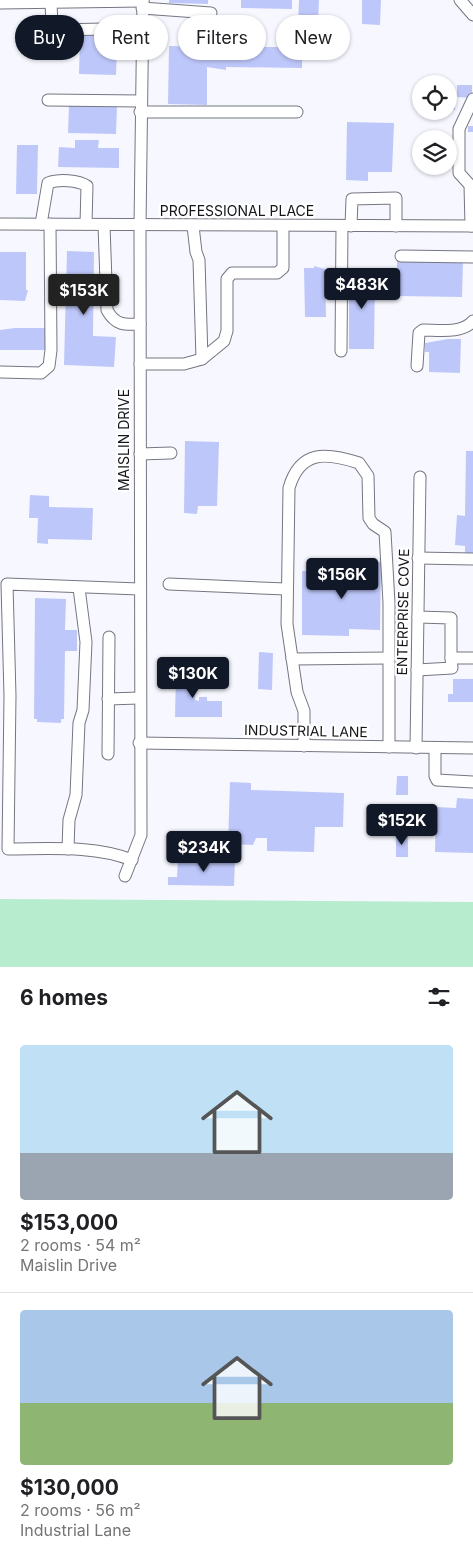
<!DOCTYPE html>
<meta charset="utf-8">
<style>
:root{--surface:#fff;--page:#f2f2f2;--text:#202124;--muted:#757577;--line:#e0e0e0;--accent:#111827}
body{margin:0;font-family:Inter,sans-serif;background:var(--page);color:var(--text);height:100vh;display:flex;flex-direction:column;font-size:19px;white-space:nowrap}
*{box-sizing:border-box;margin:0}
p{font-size:16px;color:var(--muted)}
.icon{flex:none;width:28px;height:28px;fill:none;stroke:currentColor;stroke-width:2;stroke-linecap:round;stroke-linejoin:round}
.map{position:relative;height:967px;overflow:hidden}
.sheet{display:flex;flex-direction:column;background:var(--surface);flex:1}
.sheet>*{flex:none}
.top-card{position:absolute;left:15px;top:15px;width:444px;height:45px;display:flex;gap:10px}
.fabs{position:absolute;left:412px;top:75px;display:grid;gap:10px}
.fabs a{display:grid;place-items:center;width:45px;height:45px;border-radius:50%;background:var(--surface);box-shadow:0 1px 4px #0004;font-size:25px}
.price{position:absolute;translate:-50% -42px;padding:0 11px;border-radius:5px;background:var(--accent);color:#fff;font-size:16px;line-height:32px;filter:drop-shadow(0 1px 2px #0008)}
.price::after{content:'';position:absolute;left:50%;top:30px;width:15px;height:11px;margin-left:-8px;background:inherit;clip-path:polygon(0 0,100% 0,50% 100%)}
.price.on{background:#222;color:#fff}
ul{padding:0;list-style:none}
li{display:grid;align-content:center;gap:10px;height:265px;padding:0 20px}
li+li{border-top:1px solid var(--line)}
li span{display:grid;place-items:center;height:155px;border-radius:5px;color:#555}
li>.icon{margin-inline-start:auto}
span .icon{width:90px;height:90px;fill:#fffc;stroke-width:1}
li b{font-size:21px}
h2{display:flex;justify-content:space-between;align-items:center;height:60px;padding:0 20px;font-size:21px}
.pill{padding:0 18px;border-radius:22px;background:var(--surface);box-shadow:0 1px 4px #0004;font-size:18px;line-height:45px}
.pill.on{background:var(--accent);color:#fff}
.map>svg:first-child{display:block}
.green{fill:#b8eccf}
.building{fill:#bec7fa}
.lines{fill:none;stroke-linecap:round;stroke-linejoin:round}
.minor-casing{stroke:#747680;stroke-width:13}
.minor{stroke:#fff;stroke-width:11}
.labels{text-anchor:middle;stroke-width:4.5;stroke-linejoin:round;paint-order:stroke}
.street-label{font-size:14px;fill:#15161a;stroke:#fff}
</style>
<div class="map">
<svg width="473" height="967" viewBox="0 0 473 967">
<rect width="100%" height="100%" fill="#f7f8ff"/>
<polygon class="green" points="0,899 473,902 473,967 0,967"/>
<g class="building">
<polygon points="169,0 208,0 208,4 169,3"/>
<polygon points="241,0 292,0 292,9 241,8"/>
<polygon points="299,0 319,0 318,24 298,24"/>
<polygon points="362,0 381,0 380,25 362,24"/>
<polygon points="80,35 103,35 103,45 117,45 116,75 79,74"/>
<polygon points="216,44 223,44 223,47 302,47 302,68 226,67 226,70 207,67 207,105 168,104 169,46 216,47"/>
<polygon points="457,85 472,85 472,98 457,97"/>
<rect x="449" y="90" width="6" height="20"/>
<polygon points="69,105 117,106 116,134 68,133"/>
<polygon points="347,122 394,123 392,172 368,172 368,181 346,180"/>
<rect x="468" y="126" width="5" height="6"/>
<polygon points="75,140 99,140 98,148 119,148 119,168 58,167 59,147 75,148"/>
<polygon points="17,145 38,145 37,194 16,194"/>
<polygon points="67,251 94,252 93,336 116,337 114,367 64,365"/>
<polygon points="0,252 26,252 26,290 28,290 25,301 0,300"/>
<polygon points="397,260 463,261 462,297 397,296"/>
<polygon points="314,266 325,269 326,317 305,317 304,268 314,268"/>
<polygon points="349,272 375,272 374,349 349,349"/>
<polygon points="15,328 48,328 46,350 0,350 0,330"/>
<polygon points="448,339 461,339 460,373 429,372 429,352 425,352 425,343"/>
<polygon points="185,441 219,442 217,506 198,506 197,514 184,513"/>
<polygon points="466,451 473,451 473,554 465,554 465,546 455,545 457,515 465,516"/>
<polygon points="30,495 49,496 49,507 93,508 92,540 48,539 48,544 37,543 38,518 29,518"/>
<polygon points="342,562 381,562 380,630 349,629 349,636 302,635 302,571 342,571"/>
<polygon points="35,598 66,599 65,630 77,630 77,651 65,651 64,719 61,719 61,723 37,722 37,719 34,719"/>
<polygon points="259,652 273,653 272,690 258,689"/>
<polygon points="176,671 195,671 195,700 199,701 199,697 207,697 207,701 222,701 222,717 175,717"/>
<polygon points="453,679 473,679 473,702 448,702 448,694 453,694"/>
<polygon points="397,776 408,776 408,795 396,795"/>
<polygon points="230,782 251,783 251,790 344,793 343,827 315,827 314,852 267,851 267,838 256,838 253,845 228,844"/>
<polygon points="457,798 473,799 473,853 435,852 436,807 456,808"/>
<rect x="396" y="834" width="12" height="23"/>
<polygon points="178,859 235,860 234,886 168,885 168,877 177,877"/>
</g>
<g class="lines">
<defs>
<g id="minor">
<polyline points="460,0 473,15"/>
<polyline points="51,2 52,27 56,30 104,29 118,37 142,38"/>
<polyline points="0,3 143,1"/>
<polyline points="142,8 211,13"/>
<polyline points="48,100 140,101"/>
<polyline points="140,112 297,112"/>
<polyline points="0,224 473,226"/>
<path d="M41,224L48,183C59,179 78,180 87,186L86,224"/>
<path d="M104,225L107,310C115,325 124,325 140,324"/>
<polyline points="193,226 196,252 199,260 202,359"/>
<polyline points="351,226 352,199 396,198 396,226"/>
<polyline points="471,226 470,185 459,173 459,129 473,99"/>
<polyline points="401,256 473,257"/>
<polyline points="341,351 342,226"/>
<polyline points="140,364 184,364 202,359 224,341 227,331 227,279 232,273 277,273 283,268 283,226"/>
<path d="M417,366L419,333L423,330C438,330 462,334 473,321"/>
<polyline points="0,372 41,373 49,366 51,350 50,224"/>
<polyline points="140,454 171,453"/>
<polyline points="418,558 473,559"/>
<polyline points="169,584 286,589"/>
<polyline points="418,617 451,618 451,658 473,658"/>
<polyline points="292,659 389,658"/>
<polyline points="417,670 452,668 451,658"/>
<polyline points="108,699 139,698"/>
<polyline points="139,743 473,748"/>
<path d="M304,746V711L297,692L287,624L289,488C300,450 326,452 359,463L368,476L369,518L373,524L385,532L389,603V747"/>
<polyline points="416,748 420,477"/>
<polyline points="435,748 435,776 437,780 473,782"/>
<polyline points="108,754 109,637"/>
<polyline points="68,849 69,820 76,795 79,723 83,710 86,642 79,588"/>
<path d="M132,860C94,845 48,849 8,849L10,696L7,584L139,589"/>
<polyline points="125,876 141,835 140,226 143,0"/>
</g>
</defs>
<use href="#minor" class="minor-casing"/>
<use href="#minor" class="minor"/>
</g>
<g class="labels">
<g class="street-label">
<text x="237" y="216">PROFESSIONAL PLACE</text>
<text transform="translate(124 440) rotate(-90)" y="5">MAISLIN DRIVE</text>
<text transform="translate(403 612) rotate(-89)" y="5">ENTERPRISE COVE</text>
<text transform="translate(306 731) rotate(1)" y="5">INDUSTRIAL LANE</text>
</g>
</g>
</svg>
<div class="fabs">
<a><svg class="icon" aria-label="locate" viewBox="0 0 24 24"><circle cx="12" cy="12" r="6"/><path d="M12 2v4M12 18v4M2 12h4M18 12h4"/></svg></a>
<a><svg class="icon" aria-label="layers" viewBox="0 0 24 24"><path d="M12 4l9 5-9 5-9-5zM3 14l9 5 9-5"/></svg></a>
</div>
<b class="price" style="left:362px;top:310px">$483K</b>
<b class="price on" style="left:84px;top:316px">$153K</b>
<b class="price" style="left:342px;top:600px">$156K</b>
<b class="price" style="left:193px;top:699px">$130K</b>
<b class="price" style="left:402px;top:846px">$152K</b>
<b class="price" style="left:204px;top:873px">$234K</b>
<div class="top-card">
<a class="pill on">Buy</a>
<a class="pill">Rent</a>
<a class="pill">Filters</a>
<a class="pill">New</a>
</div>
</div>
<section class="sheet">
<h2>6 homes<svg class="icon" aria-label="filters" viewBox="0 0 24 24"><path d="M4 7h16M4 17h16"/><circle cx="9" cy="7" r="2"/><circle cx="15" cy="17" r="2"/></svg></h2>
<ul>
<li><span style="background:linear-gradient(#bfe0f5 70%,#9aa5b1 0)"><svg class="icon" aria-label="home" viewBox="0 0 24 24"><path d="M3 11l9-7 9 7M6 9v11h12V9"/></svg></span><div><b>$153,000</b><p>2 rooms · 54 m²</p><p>Maislin Drive</p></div></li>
<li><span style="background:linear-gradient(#a9c7e8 60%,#8fb573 0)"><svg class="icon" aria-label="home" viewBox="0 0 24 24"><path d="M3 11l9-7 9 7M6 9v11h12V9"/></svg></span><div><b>$130,000</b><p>2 rooms · 56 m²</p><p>Industrial Lane</p></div></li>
</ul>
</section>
